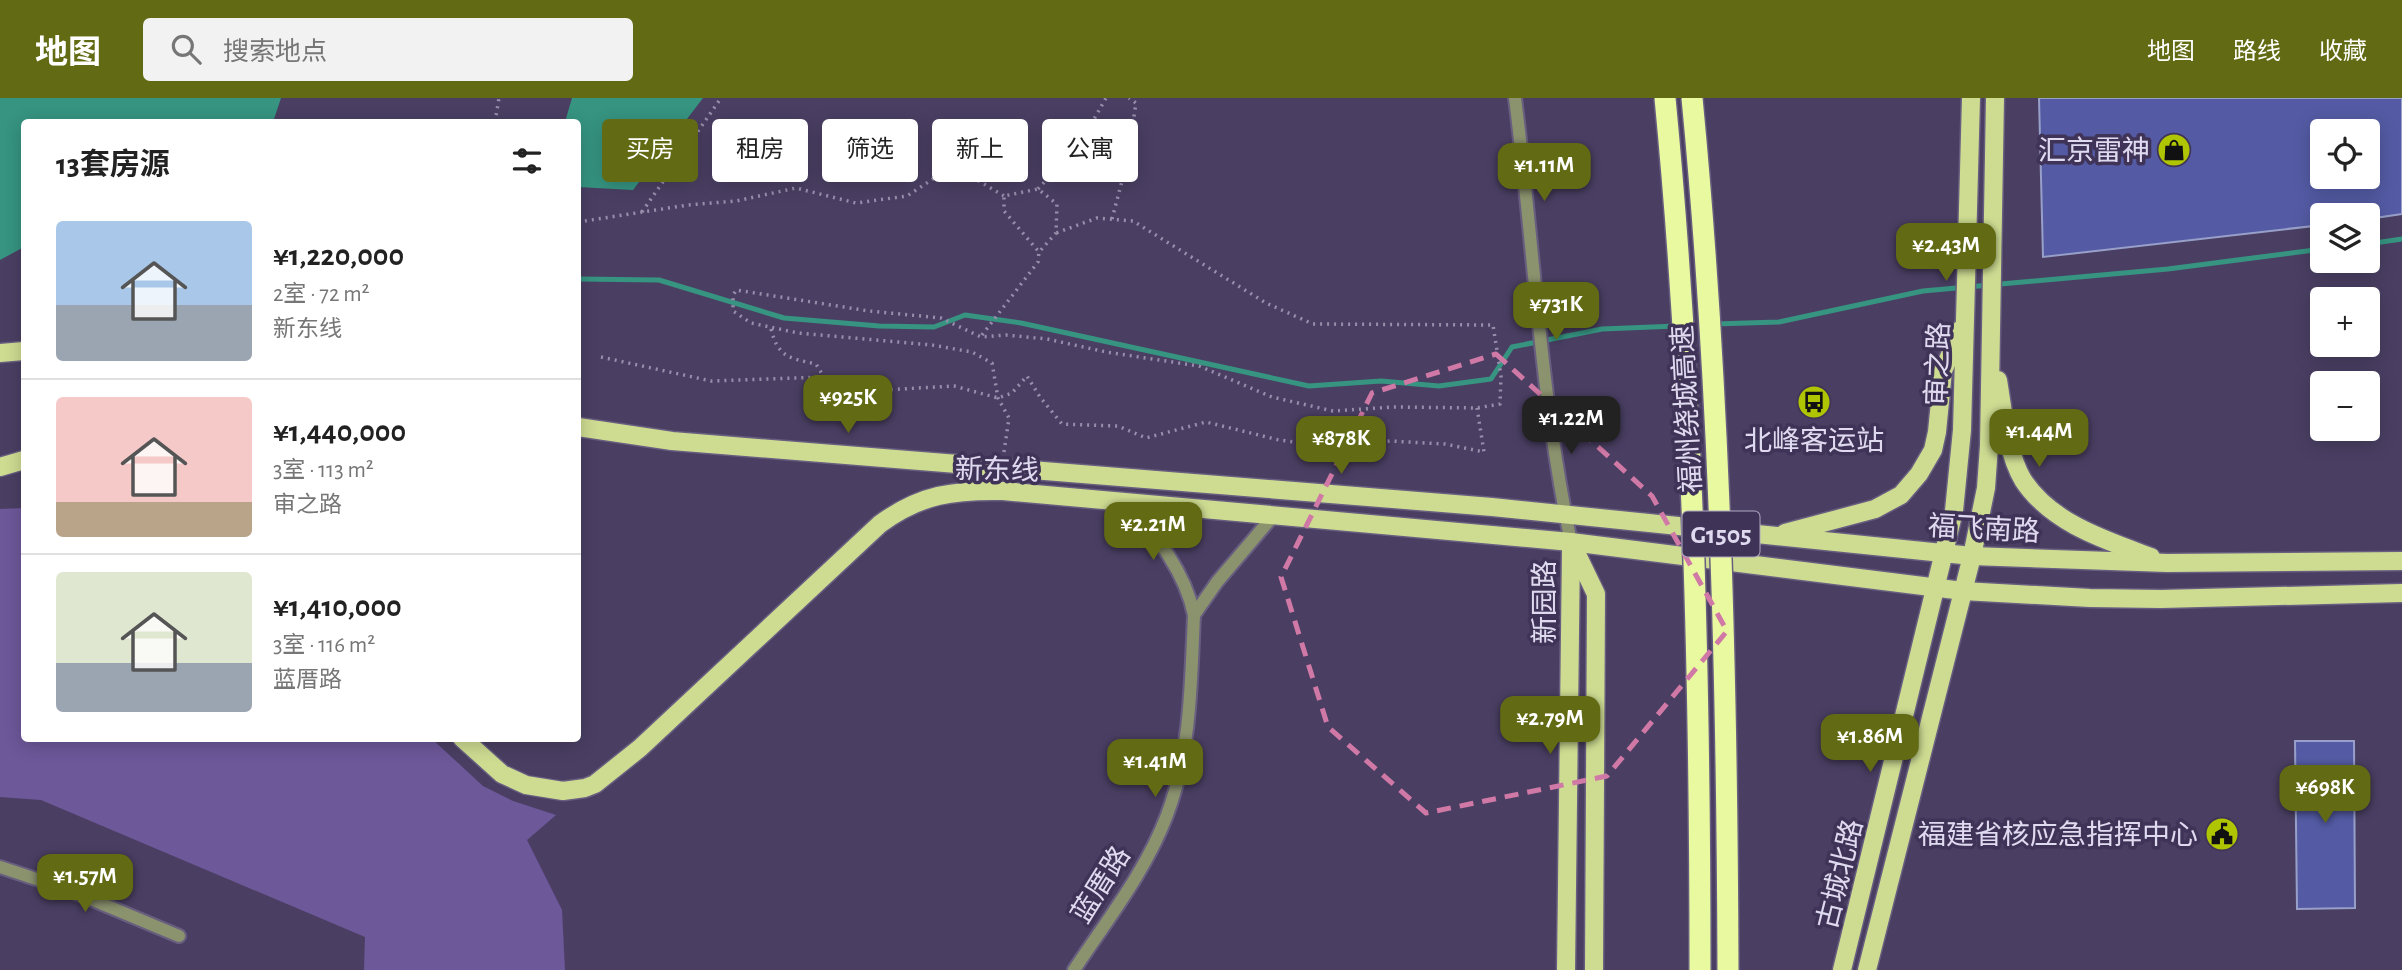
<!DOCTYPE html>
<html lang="zh">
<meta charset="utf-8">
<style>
:root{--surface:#fff;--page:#f2f2f2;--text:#222;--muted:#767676;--line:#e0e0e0;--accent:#626b13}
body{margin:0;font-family:"Alegreya Sans","Noto Sans SC",sans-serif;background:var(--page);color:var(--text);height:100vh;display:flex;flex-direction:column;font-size:26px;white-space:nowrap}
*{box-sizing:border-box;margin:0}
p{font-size:23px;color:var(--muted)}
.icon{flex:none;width:38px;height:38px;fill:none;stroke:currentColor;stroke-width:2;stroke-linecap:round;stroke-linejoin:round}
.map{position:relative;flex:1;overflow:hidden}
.drawer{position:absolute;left:21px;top:21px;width:560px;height:623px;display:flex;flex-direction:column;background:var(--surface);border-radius:7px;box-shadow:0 4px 18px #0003}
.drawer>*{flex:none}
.guide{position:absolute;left:602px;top:21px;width:665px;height:63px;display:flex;gap:14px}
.buttons{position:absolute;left:2310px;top:21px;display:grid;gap:14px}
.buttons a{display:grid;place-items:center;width:70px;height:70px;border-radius:7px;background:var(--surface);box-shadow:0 4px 18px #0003;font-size:35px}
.price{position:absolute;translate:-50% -60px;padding:0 16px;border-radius:14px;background:var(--accent);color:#fff;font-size:23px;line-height:46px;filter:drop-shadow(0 2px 4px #0008)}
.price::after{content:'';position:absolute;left:50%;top:42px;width:21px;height:16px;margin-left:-10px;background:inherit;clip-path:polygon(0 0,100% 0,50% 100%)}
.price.current{background:#222;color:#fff}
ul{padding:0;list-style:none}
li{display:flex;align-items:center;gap:21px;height:175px;padding:0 35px}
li+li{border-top:2px solid var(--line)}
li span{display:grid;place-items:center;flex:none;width:196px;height:140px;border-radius:7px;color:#555}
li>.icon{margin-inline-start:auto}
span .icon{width:84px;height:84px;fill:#fffc;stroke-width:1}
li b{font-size:30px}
h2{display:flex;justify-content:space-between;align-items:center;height:84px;padding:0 35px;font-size:30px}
.tag{padding:0 24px;border-radius:7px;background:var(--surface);box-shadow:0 4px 18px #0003;font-size:24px;line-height:63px}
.tag.current{background:var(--accent);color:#fff}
header{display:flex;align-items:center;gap:42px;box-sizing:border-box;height:98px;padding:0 35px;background:var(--accent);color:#fff}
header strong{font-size:33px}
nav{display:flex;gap:38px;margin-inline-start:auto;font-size:24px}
.search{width:490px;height:63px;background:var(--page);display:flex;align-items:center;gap:18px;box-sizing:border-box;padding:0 24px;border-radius:7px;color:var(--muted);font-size:26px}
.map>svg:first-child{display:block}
.green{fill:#6d589a}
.water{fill:#369481}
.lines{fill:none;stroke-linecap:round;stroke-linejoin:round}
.stream{stroke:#369481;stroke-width:5}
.building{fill:#545ba4;stroke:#989fc9;stroke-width:2;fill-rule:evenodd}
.minor-casing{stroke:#685e7f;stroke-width:16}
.major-casing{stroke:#685e7f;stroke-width:21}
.path{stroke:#988fac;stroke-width:3.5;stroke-dasharray:2 5;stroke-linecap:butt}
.minor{stroke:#8b926e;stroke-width:12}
.major{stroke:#cedc92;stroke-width:18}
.highway-bridge-casing{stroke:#685e7f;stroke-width:24;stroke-linecap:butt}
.highway-bridge{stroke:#e9f99f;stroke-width:21}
.marked{fill:none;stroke:#d179a6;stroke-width:5;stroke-dasharray:14 9;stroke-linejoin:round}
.labels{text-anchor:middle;stroke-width:7;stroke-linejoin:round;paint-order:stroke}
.shield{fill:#3f3457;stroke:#b0a8c2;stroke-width:2}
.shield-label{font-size:26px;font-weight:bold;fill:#e0daf0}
.poi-label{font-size:28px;fill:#e0daf0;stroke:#3f3457;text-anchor:end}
.street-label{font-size:28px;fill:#e0daf0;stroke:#3f3457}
</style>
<header>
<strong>地图</strong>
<div class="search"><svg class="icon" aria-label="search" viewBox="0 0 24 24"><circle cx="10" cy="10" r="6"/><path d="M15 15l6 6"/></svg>搜索地点</div>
<nav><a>地图</a><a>路线</a><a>收藏</a></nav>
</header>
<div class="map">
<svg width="2402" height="872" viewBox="0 0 2402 872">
<rect width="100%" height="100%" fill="#4a3f63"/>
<polygon class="green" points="24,410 24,640 432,641 483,688 513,703 556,717 527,742 562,812 565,872 364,872 365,839 41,702 0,699 0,411"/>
<g class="water">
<polygon points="0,0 281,0 273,24 24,24 24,149 0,162"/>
<polygon points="572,0 703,0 633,92 578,89 578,24 565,24"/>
</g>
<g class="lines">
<g class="stream">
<polyline points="2368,146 2402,141"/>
<polyline points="578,181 659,182 784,220 879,228 934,229 965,217 1021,225 1309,288 1381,283 1439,288 1491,281 1512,249 1602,231 1677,228"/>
<polyline points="1714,226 1779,224 1923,193 2168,171 2322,151"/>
</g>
</g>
<g class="building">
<path d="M2039,0H2402V116L2368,121V117H2322V127L2043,159ZM2322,33H2368V79H2322Z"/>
<polygon points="2295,643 2354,643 2355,810 2297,811"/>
</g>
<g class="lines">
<defs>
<g id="minor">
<path d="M1515,0C1534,148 1540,297 1571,444"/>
<polyline points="1194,517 1217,484 1274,417"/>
<polyline points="0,769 69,792 179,838"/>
<path d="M1074,872C1107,822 1146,773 1167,717C1191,654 1191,582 1194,517C1185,473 1156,438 1128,405"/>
</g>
<g id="major">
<polyline points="0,255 24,253"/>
<path d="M1998,282C2003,312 2007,355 2023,382C2051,425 2105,442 2151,459"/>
<polyline points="578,329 672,343 1492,409 1972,458 2167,465 2402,463"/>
<polyline points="0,369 24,362"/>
<polyline points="1785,435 1875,411 1901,397 1919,376 1933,352 1937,334 1943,273 1961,231"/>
<polyline points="1571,444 1596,496 1594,872"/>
<path d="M462,640L502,676L526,687L563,693L585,690L595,686L640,650L880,426C921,396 954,392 1003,393L1571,444L1963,493L2090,500L2161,501L2402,495"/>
<polyline points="1566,872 1571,451"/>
<polyline points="1842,872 1954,413 1962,332 1971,0"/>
<polyline points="1867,872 1972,458 1986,390 1989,348 1995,0"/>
</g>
</defs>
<use href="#minor" class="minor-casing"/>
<use href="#major" class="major-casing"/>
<g class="path">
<polyline points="495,24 499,0"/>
<polyline points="1038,91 1081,44 1106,0"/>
<polyline points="642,114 721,0"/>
<polyline points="1112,121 1127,64 1136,5 1129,0"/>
<polyline points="578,124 688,107 736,103 796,90 856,105 907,98 939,77 969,77 1004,98"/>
<path d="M771,231C778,259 789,260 816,266L824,279"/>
<polyline points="982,237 1038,164 1039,154 1056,135 1057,106 1038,91 1004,98 1004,113 1039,154"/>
<polyline points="601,259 711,283 824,279 883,292 954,288 998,300 1012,295 1027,278 1040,299 1062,326 1118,328 1146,340 1206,324 1279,342 1332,349 1390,343 1445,346 1484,354 1477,310"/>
<polyline points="1004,354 1009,320 998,300 992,265 972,254 932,247 798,235 751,225 733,213 733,198 736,192 869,213 941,220 981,239 1006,237 1047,241 1106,254 1199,268 1272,299 1333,313 1393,309 1477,310 1500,306 1501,278 1493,227 1313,226 1266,205 1133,123 1097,120 1056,135"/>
</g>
<use href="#minor" class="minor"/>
<use href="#major" class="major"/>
<defs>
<g id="highway-bridge">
<path d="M1665,0C1693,289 1700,581 1700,872"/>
<path d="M1692,0C1720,290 1727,581 1728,872"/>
</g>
</defs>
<use href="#highway-bridge" class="highway-bridge-casing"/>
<use href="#highway-bridge" class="highway-bridge"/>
</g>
<path class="marked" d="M1496,256L1652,398L1727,533L1607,678L1426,715L1328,629L1281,479L1372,295Z"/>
<defs>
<symbol id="shop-disc" viewBox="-11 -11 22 22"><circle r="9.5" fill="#b0c501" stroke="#3f3457"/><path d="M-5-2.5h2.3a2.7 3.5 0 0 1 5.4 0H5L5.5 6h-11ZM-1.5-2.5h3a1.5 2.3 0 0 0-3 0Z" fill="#111"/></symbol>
<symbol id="bus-disc" viewBox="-11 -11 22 22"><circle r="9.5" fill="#b0c501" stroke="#3f3457"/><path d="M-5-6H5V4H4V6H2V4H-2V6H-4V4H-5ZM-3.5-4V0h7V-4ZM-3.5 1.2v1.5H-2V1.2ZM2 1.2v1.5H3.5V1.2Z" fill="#111"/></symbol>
<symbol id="civic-disc" viewBox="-11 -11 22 22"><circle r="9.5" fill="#b0c501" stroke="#3f3457"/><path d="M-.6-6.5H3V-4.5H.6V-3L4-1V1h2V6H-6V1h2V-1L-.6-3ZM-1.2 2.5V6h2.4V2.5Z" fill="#111"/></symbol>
</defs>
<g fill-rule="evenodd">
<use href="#shop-disc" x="2155" y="33" width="38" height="38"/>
<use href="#bus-disc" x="1795" y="285" width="38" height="38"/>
<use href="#civic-disc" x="2203" y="717" width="38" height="38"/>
</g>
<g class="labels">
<rect class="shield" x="1682.5" y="413.5" width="77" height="45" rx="5"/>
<g class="shield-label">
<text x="1721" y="445">G1505</text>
</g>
<g class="poi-label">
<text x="2150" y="62">汇京雷神</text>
<text x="1814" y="352" text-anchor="middle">北峰客运站</text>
<text x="2198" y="746">福建省核应急指挥中心</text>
</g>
<g class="street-label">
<text transform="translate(1937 266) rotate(-88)" y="10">审之路</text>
<text transform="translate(1686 311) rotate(-93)" y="10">福州绕城高速</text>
<text transform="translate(997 371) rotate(1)" y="10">新东线</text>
<text transform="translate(1984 430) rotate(3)" y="10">福飞南路</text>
<text transform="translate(1544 504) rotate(-90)" y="10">新园路</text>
<text transform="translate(1839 776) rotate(-76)" y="10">古城北路</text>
<text transform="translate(1100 786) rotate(-58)" y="10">蓝厝路</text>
</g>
</g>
</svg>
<div class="buttons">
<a><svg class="icon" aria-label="locate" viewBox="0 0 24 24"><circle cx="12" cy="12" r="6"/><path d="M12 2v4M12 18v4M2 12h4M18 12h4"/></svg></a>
<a><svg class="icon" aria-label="layers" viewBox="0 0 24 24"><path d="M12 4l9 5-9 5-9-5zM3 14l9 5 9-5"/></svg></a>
<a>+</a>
<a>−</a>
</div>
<b class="price" style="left:1544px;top:105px">¥1.11M</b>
<b class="price" style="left:1946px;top:185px">¥2.43M</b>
<b class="price" style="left:1556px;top:244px">¥731K</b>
<b class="price" style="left:848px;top:337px">¥925K</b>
<b class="price current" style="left:1571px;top:358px">¥1.22M</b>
<b class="price" style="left:2039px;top:371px">¥1.44M</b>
<b class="price" style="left:1341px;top:378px">¥878K</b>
<b class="price" style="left:1153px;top:464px">¥2.21M</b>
<b class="price" style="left:1550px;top:658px">¥2.79M</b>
<b class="price" style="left:1870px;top:676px">¥1.86M</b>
<b class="price" style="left:1155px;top:701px">¥1.41M</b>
<b class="price" style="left:2325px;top:727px">¥698K</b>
<b class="price" style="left:85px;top:816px">¥1.57M</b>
<div class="guide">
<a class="tag current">买房</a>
<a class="tag">租房</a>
<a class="tag">筛选</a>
<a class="tag">新上</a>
<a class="tag">公寓</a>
</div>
<section class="drawer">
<h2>13套房源<svg class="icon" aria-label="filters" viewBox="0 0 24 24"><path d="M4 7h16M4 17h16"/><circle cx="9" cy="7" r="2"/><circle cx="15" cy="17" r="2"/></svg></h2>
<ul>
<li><span style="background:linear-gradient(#a9c7e8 60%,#9aa5b1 0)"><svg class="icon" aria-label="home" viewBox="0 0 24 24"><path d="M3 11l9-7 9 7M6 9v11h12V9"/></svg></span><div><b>¥1,220,000</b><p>2室 · 72 m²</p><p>新东线</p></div></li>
<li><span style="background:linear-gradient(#f6c9c9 75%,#b9a48a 0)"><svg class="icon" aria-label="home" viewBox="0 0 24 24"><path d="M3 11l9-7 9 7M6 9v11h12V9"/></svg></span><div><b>¥1,440,000</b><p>3室 · 113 m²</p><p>审之路</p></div></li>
<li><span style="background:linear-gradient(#dfe7d0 65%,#9aa5b1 0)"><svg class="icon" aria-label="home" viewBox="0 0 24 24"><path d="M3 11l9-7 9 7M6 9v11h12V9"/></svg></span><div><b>¥1,410,000</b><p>3室 · 116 m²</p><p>蓝厝路</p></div></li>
</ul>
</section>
</div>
